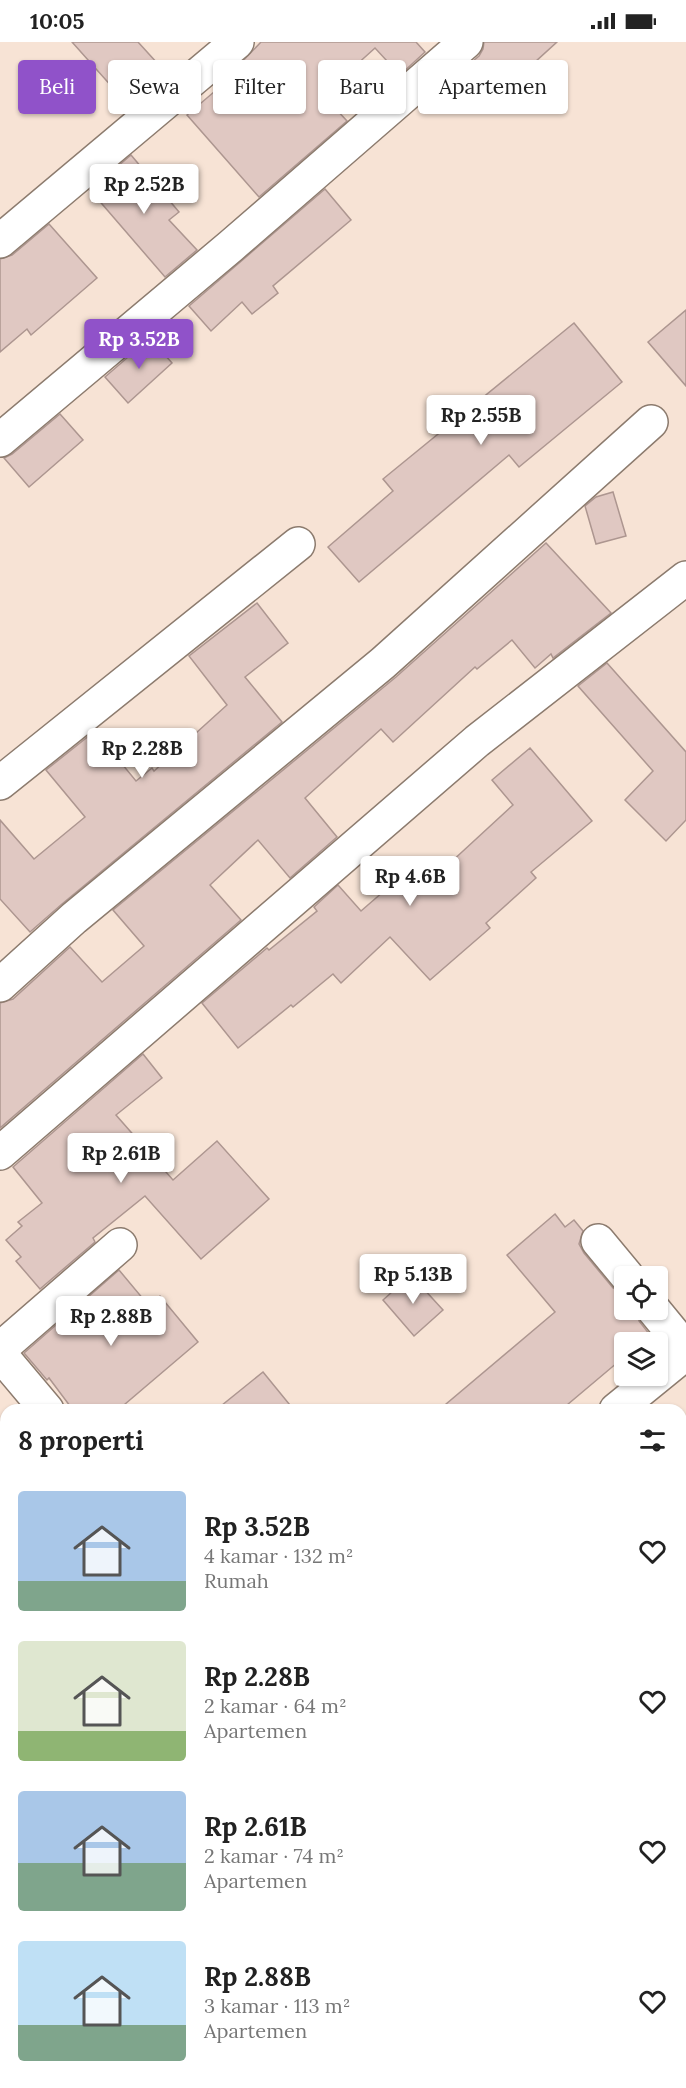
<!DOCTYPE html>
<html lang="id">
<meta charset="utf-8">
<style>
:root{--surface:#fff;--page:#f6f6f6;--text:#222;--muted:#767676;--accent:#9052c9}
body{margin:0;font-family:Lora,serif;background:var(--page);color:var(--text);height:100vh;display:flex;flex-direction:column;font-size:22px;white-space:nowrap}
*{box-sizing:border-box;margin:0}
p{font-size:20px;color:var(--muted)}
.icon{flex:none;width:33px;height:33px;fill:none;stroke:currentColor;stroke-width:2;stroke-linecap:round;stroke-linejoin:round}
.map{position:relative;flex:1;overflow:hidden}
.sheet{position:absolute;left:0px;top:1362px;width:687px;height:684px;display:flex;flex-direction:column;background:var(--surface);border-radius:18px 18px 0 0;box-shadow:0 2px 4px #0004}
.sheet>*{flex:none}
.hud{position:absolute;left:18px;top:18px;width:651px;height:54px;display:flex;gap:12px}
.fabs{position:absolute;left:614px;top:1224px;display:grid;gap:12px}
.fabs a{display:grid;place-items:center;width:54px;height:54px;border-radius:6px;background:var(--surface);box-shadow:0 2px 4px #0004;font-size:30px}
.price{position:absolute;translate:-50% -51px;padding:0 14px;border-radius:6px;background:#fff;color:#222;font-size:20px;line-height:39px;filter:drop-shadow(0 2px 3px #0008)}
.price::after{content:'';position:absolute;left:50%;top:36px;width:18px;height:14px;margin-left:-9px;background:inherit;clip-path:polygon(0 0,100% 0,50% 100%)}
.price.selected{background:var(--accent);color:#fff}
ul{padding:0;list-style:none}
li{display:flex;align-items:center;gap:18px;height:150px;padding:0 18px}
li span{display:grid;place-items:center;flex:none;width:168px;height:120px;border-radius:6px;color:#555}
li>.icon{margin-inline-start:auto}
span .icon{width:72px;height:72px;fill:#fffc;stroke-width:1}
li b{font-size:26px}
h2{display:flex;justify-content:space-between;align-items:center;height:72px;padding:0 18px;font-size:26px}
.pill{padding:0 21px;border-radius:6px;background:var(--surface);box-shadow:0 2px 4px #0004;font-size:21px;line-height:54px}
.pill.selected{background:var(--accent);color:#fff}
.status{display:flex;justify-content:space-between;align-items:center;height:42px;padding:0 30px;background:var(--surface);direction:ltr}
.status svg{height:16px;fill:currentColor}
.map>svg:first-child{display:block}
.building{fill:#e0c8c2;stroke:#ad9690;stroke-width:1.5}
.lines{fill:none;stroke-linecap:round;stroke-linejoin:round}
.minor-casing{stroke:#8c7b6e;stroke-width:36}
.minor{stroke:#fff;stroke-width:33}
</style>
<div class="status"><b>10:05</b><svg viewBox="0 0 49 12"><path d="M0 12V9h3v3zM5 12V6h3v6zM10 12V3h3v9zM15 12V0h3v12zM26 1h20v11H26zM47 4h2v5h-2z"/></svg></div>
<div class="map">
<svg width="686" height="2046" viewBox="0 0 686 2046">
<rect width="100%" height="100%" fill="#f7e3d5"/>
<g class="building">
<polygon points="72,0 138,0 168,33 130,65"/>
<polygon points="261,0 416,0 425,10 400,33 375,6 323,53 347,79 259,155 187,73 242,26 239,23"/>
<polygon points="484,0 557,0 490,61 461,29 479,14 483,7"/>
<polygon points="131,113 179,170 169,178 197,208 165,235 90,148"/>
<polygon points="325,147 351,178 273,244 278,251 252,272 242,260 211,289 189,264"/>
<polygon points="49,182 97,236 31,293 27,287 0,310 0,217 12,213"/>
<polygon points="686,268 686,344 648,300"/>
<polygon points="574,281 622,340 519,425 509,413 359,540 328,505 393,449 383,437"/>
<polygon points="150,296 172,321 128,361 105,335"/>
<polygon points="60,372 83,398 29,445 4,416 12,412"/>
<polygon points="613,450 626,494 596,502 585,464 596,455"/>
<polygon points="546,501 611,571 553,616 551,612 535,626 512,598 477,627 475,625 393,700 381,687 305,756 337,795 290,836 258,798 210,843 241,878 0,1086 0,961 13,957 70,905 102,940 144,904 113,868 396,635"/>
<polygon points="257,561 288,601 245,635 282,680 62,862 30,890 0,857 0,778 34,817 85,775 46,728 95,689 136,739 152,726 154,729 227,663 189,614"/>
<polygon points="607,621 686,710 686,778 666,799 625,758 653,729 578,644"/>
<polygon points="530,706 592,779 531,830 536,836 486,881 490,886 430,938 390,895 341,941 333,932 293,965 291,963 238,1006 202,961 267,906 269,908 317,869 314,865 338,843 361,869 422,816 437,833 513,763 492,738"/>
<polygon points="143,1012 162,1036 116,1073 173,1138 217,1099 269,1157 201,1217 145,1154 93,1196 95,1200 40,1247 16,1219 21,1215 6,1198 22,1184 18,1180 42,1161 13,1125"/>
<polygon points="555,1172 565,1185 574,1178 583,1189 579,1202 584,1211 613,1246 624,1252 624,1268 636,1268 639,1279 650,1293 641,1300 624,1300 624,1315 561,1368 439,1368 555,1270 507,1213"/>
<polygon points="119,1228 149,1264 160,1254 198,1300 118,1368 73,1368 49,1336 47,1338 24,1311"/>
<polygon points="411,1233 443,1268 414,1294 383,1258"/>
<polygon points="263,1330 294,1368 216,1368"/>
</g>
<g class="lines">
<defs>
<g id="minor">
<polyline points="0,199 237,0"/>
<polyline points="0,398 231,204 466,0"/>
<polyline points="0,741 298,502"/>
<polyline points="0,943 74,876 383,621 651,380"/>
<polyline points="0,1111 477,699 686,536"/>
<polyline points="598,1199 627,1234"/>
<polyline points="654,1268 686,1307"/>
<polyline points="0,1307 120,1203"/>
<polyline points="0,1312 47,1368"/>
<polyline points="616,1368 686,1311"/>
<polyline points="0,1635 6,1630"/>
<polyline points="0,1859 6,1854"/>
<polyline points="580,2040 584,2046"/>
</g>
</defs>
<use href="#minor" class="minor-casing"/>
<use href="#minor" class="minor"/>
</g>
</svg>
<div class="fabs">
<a><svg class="icon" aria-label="locate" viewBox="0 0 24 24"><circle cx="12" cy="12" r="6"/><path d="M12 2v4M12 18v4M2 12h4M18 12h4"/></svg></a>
<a><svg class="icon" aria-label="layers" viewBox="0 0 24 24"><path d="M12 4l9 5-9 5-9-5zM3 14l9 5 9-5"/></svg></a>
</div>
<b class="price" style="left:144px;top:173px">Rp 2.52B</b>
<b class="price selected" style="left:139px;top:328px">Rp 3.52B</b>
<b class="price" style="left:481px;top:404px">Rp 2.55B</b>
<b class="price" style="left:142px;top:737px">Rp 2.28B</b>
<b class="price" style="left:410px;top:865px">Rp 4.6B</b>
<b class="price" style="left:121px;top:1142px">Rp 2.61B</b>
<b class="price" style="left:413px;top:1263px">Rp 5.13B</b>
<b class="price" style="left:111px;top:1305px">Rp 2.88B</b>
<div class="hud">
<a class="pill selected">Beli</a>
<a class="pill">Sewa</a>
<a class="pill">Filter</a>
<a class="pill">Baru</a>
<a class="pill">Apartemen</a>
</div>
<section class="sheet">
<h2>8 properti<svg class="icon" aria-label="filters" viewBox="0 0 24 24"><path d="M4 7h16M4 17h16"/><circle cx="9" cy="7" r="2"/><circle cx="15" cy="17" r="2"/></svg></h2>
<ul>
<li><span style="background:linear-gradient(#a9c7e8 75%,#7fa58c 0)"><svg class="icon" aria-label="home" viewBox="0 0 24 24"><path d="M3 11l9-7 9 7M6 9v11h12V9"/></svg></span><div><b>Rp 3.52B</b><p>4 kamar · 132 m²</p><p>Rumah</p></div><svg class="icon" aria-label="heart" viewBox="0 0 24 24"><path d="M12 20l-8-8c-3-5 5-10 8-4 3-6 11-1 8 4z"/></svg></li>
<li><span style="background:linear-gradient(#dfe7d0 75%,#8fb573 0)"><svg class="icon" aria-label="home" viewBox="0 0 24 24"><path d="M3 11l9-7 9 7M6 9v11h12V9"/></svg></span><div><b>Rp 2.28B</b><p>2 kamar · 64 m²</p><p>Apartemen</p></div><svg class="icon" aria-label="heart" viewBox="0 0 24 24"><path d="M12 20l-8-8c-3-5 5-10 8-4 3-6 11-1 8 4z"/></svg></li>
<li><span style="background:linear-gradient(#a9c7e8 60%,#7fa58c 0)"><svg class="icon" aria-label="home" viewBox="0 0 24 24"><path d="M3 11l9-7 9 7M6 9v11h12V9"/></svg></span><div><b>Rp 2.61B</b><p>2 kamar · 74 m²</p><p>Apartemen</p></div><svg class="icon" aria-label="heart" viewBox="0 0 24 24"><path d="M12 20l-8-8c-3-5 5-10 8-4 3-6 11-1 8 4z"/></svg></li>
<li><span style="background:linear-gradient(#bfe0f5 70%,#7fa58c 0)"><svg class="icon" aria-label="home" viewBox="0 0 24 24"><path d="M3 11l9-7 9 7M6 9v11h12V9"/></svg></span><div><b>Rp 2.88B</b><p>3 kamar · 113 m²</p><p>Apartemen</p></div><svg class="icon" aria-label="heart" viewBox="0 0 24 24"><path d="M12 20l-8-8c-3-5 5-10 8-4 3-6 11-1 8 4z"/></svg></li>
</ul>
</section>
</div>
